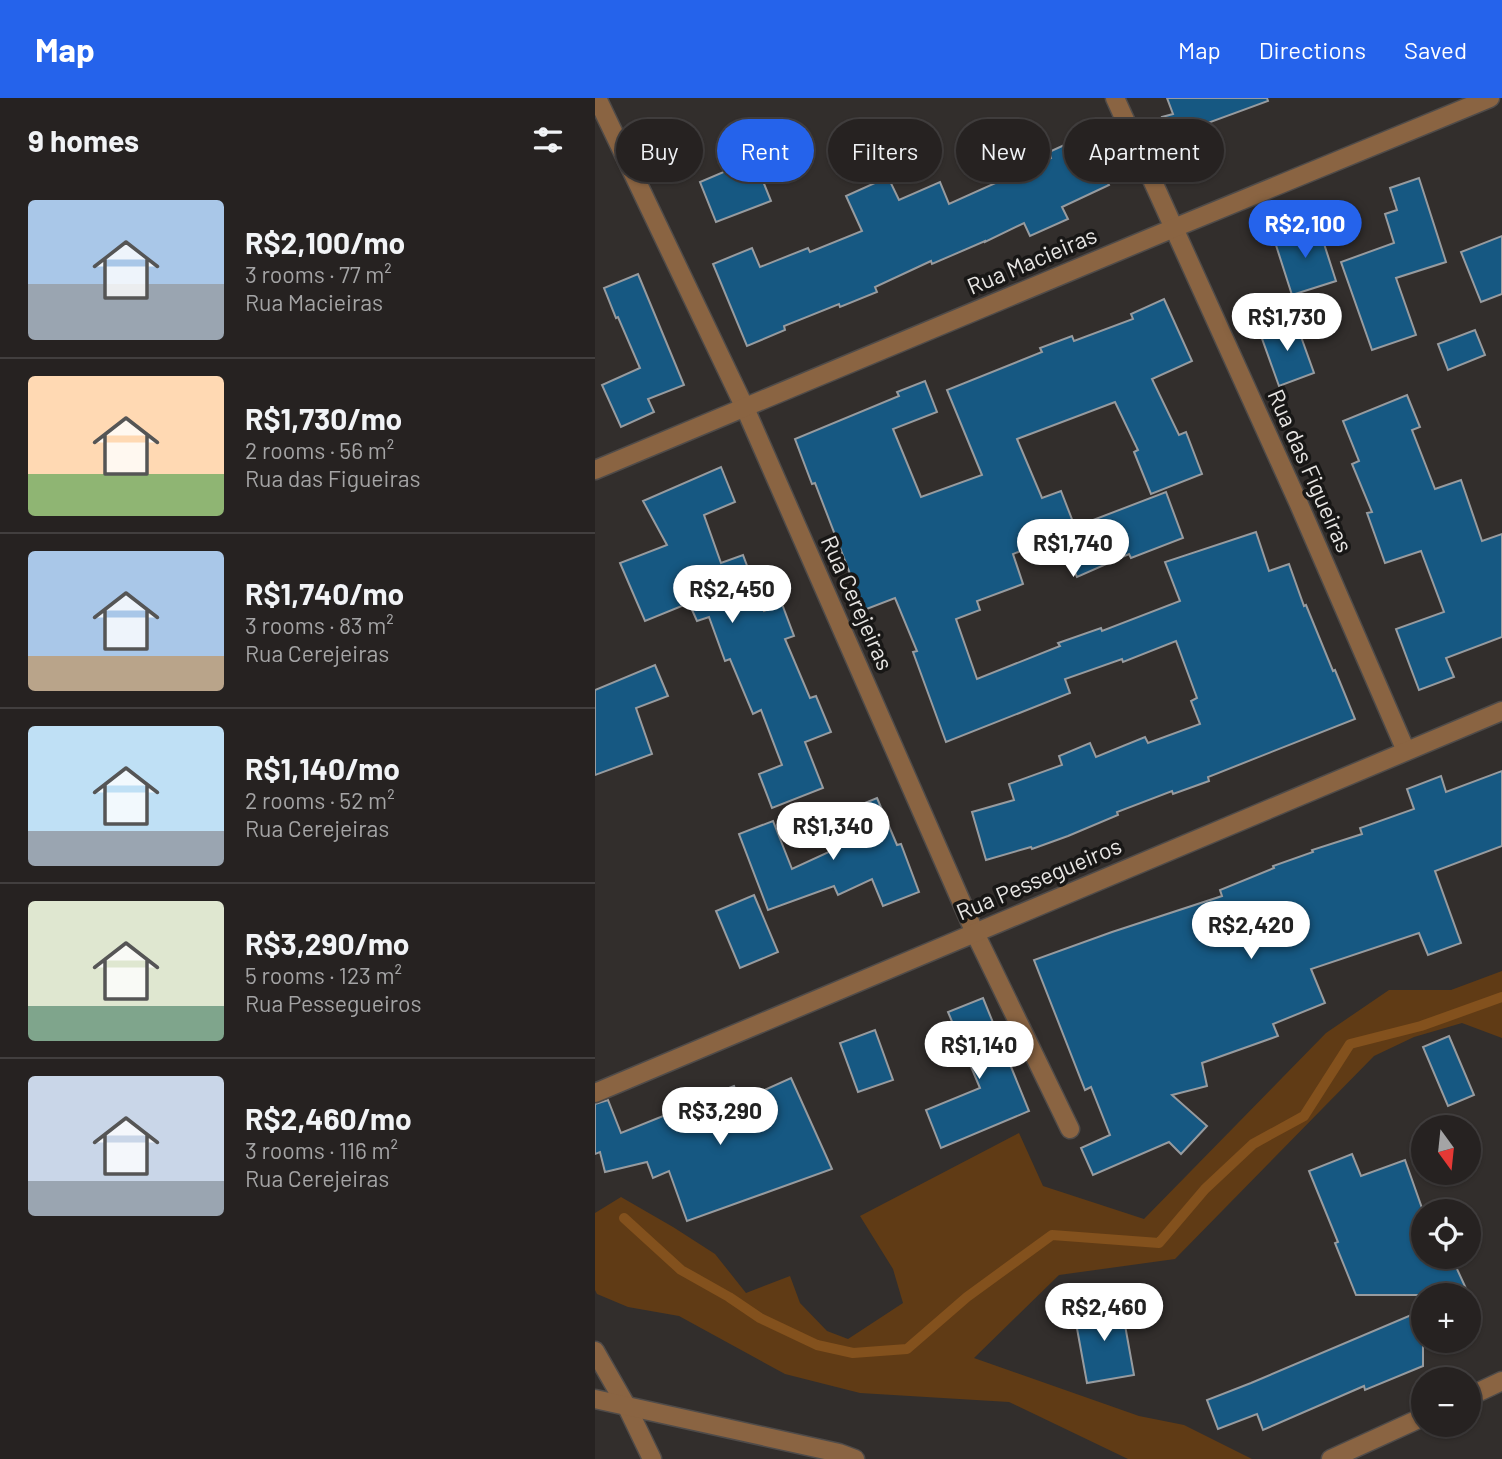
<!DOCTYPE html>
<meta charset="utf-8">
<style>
:root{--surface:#262221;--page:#322f2e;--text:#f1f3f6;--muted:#a4a4a5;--line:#423f3f;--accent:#2563eb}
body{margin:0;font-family:Barlow,sans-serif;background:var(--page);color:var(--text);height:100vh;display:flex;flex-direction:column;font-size:26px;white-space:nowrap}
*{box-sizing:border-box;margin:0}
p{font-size:23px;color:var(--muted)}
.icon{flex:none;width:38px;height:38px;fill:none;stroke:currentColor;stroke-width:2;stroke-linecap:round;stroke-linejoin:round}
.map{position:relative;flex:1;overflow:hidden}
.panel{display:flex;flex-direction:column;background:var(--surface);width:595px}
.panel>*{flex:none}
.hud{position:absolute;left:21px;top:21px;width:665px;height:63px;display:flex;gap:14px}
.needle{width:46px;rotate:165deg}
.controls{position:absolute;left:816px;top:1017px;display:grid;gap:14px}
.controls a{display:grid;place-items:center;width:70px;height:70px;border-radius:50%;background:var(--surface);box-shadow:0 2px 5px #0004,0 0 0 2px var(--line);font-size:35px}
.price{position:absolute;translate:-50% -60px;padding:0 16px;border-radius:24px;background:#fff;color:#222;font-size:23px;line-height:46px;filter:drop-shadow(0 2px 4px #0008)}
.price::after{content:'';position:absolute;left:50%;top:42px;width:21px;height:16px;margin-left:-10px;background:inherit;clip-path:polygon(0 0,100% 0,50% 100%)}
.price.on{background:var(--accent);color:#fff}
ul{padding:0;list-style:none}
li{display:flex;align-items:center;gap:21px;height:175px;padding:0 28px}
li+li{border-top:2px solid var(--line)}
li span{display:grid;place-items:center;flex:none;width:196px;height:140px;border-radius:7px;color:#555}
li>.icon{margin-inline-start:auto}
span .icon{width:84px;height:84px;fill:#fffc;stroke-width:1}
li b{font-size:30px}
h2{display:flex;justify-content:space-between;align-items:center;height:84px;padding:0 28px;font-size:30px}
.chip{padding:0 24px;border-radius:32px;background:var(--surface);box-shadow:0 2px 5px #0004,0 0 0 2px var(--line);font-size:24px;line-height:63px}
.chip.on{background:var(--accent);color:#fff}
header{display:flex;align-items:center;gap:42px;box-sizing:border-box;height:98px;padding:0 35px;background:var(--accent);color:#fff}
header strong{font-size:33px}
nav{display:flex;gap:38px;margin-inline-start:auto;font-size:24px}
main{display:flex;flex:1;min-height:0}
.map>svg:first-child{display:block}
.green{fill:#603b15}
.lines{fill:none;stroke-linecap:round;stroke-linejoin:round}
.stream{stroke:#83511d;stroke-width:10}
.building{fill:#165882;stroke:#979b9f;stroke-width:2}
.minor-casing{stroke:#4f4b49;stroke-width:21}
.minor{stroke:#8a6442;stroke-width:18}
.labels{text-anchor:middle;stroke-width:7;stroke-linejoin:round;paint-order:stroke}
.street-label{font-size:23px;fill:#e8e6e4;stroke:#181716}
</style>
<header>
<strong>Map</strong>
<nav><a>Map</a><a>Directions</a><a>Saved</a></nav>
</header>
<main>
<section class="panel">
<h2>9 homes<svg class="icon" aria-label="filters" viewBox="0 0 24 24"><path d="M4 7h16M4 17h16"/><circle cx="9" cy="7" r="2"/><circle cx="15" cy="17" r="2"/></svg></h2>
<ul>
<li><span style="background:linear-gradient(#a9c7e8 60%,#9aa5b1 0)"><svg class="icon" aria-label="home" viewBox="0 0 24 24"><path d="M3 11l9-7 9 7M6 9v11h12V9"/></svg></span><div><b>R$2,100/mo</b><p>3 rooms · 77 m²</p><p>Rua Macieiras</p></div></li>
<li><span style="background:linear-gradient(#ffd9b3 70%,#8fb573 0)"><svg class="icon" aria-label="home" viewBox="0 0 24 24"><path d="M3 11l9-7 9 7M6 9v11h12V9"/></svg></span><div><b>R$1,730/mo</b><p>2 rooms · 56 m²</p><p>Rua das Figueiras</p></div></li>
<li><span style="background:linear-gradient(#a9c7e8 75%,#b9a48a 0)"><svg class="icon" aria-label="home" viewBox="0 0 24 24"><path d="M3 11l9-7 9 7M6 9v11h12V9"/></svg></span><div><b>R$1,740/mo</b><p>3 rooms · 83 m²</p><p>Rua Cerejeiras</p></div></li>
<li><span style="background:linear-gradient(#bfe0f5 75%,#9aa5b1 0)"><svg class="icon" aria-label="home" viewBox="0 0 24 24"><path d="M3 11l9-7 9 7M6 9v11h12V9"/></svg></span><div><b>R$1,140/mo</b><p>2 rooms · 52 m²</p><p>Rua Cerejeiras</p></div></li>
<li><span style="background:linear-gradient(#dfe7d0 75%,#7fa58c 0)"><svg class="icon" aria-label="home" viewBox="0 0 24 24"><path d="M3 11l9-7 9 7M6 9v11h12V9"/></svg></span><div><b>R$3,290/mo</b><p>5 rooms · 123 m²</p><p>Rua Pessegueiros</p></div></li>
<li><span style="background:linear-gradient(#c9d6e8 75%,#9aa5b1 0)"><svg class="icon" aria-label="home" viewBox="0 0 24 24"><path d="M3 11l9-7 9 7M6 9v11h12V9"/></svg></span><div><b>R$2,460/mo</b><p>3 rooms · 116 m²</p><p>Rua Cerejeiras</p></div></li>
</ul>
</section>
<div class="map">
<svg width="907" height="1361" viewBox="0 0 907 1361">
<rect width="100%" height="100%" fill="#322e2c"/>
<polygon class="green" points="907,873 907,940 867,925 819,939 779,958 580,1161 464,1177 379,1260 544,1318 589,1327 657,1361 533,1361 414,1304 265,1295 190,1276 84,1218 33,1209 2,1196 0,1192 0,1115 26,1099 78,1129 120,1156 151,1195 195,1178 205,1205 232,1233 253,1241 308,1205 298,1171 265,1118 424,1035 448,1088 549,1121 731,935 794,892 856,892"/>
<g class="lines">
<polyline class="stream" points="29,1120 86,1172 134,1199 165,1220 222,1247 258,1255 312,1251 372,1199 457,1137 564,1145 610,1091 658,1046 709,1018 755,946 826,928 907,899"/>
</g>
<g class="building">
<polygon points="572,0 672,0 673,3 607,27 618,60 583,71 567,19 578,16"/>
<polygon points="491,37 514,87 467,109 473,121 435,138 429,125 390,144 390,143 337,166 336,163 280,189 282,194 245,209 244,206 189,228 190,232 152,248 118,166 157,150 165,169 213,150 215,154 267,133 251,98 293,79 304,102 345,84 354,106 456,60 454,54"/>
<polygon points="159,61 176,103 121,124 105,84"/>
<polygon points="824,80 851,164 801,180 821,237 777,252 746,164 799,145 790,116 802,112 795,90"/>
<polygon points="723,127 741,183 697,197 679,141"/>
<polygon points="907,138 907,196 886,204 866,154"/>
<polygon points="43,176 89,287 53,301 59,314 26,329 7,287 45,270 23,219 21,220 9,190"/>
<polygon points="569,201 597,263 557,281 584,337 591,334 607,376 556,396 539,354 543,352 520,304 422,341 447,400 466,393 480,429 571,394 588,440 536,460 534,456 482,479 464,438 418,456 428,486 382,503 385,512 361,521 382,581 465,548 463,545 506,530 507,533 585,503 570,464 661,434 674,473 694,466 709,508 711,507 738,573 740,572 760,621 613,679 614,683 578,696 577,693 522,714 523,717 473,738 437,751 436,749 391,762 377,714 419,702 414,686 467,667 464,658 495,645 501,659 550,639 553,645 605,626 596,603 602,600 581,543 528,564 527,561 470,581 475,595 351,644 318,554 322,553 300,500 269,512 220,385 217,386 200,341 304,298 302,294 330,283 342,314 298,331 326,399 387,377 352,292 447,254 445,250 477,238 479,243 538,221 536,216"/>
<polygon points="700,222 719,275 684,288 665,235"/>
<polygon points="880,232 890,257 853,272 843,246"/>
<polygon points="812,297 825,329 817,332 840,391 866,382 887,443 907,436 907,539 851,560 859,579 824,592 801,531 849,514 826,453 790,465 772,415 777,414 757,366 764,363 748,323"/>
<polygon points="126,369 140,404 109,417 126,465 148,457 169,513 187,506 199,538 190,541 215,600 221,598 236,634 210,644 228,690 177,710 164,676 187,667 166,612 158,616 135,561 130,563 114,519 102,523 94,505 50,523 25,465 72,447 48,403"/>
<polygon points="60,567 73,598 41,610 57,656 0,677 0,592"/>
<polygon points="907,673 907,748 840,773 866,845 833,857 824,835 716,871 730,905 678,926 683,938 607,965 612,988 577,997 612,1028 586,1056 574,1044 498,1077 486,1050 515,1037 496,989 490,992 439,862 517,834 627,798 625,792 679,770 678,768 718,754 717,752 767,736 765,730 819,711 812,691 846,678 851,694"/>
<polygon points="282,700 302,747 306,746 324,794 288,808 277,781 243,797 239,788 173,812 144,736 178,723 197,771 262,741 250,713"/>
<polygon points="159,797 183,854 145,870 121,813"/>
<polygon points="388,900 434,1013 346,1050 331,1012 385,990 353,914"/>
<polygon points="280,932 298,982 263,994 245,945"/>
<polygon points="854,938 879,997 853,1008 828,949"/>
<polygon points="196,980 237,1071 92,1123 74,1073 58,1080 52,1064 10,1074 5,1054 0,1056 0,1006 13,1002 26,1035 113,1000 113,998 139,988 145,1003"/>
<polygon points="757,1056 766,1078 810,1062 828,1113 828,1158 856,1158 874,1197 761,1197 740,1145 743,1144 714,1073"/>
<polygon points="526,1205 539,1277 492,1285 479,1214"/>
<polygon points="828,1212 828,1268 770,1292 769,1288 668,1332 662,1316 623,1331 612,1302 656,1285"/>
</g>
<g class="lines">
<defs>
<g id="minor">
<polyline points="2,0 150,310 380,835 475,1031"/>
<polyline points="520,0 703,404 811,653"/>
<polyline points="0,372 579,130 895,0"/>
<polyline points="0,995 907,613"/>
<polyline points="0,1253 32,1309 57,1361"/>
<polyline points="873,1299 907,1283"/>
<polyline points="0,1301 244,1355 260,1361"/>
<polyline points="736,1361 828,1319"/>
</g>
</defs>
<use href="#minor" class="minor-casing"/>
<use href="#minor" class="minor"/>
</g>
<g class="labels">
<g class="street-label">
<text transform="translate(437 163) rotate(-23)" y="8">Rua Macieiras</text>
<text transform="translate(715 373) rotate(66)" y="8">Rua das Figueiras</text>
<text transform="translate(262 505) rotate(66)" y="8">Rua Cerejeiras</text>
<text transform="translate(444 781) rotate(-23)" y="8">Rua Pessegueiros</text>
</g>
</g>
</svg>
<div class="controls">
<a><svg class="needle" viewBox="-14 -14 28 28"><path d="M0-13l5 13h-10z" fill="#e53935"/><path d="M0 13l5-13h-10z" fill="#a4a4a5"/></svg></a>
<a><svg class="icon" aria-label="locate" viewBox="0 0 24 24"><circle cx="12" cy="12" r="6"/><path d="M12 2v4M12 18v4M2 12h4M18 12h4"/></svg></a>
<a>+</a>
<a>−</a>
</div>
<b class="price on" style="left:710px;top:162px">R$2,100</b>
<b class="price" style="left:692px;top:255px">R$1,730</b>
<b class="price" style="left:478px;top:481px">R$1,740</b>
<b class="price" style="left:137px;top:527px">R$2,450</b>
<b class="price" style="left:238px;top:764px">R$1,340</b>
<b class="price" style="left:656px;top:863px">R$2,420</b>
<b class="price" style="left:384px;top:983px">R$1,140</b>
<b class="price" style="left:125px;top:1049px">R$3,290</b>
<b class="price" style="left:509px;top:1245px">R$2,460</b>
<div class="hud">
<a class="chip">Buy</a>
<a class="chip on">Rent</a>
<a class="chip">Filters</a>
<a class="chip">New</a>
<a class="chip">Apartment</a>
</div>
</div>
</main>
